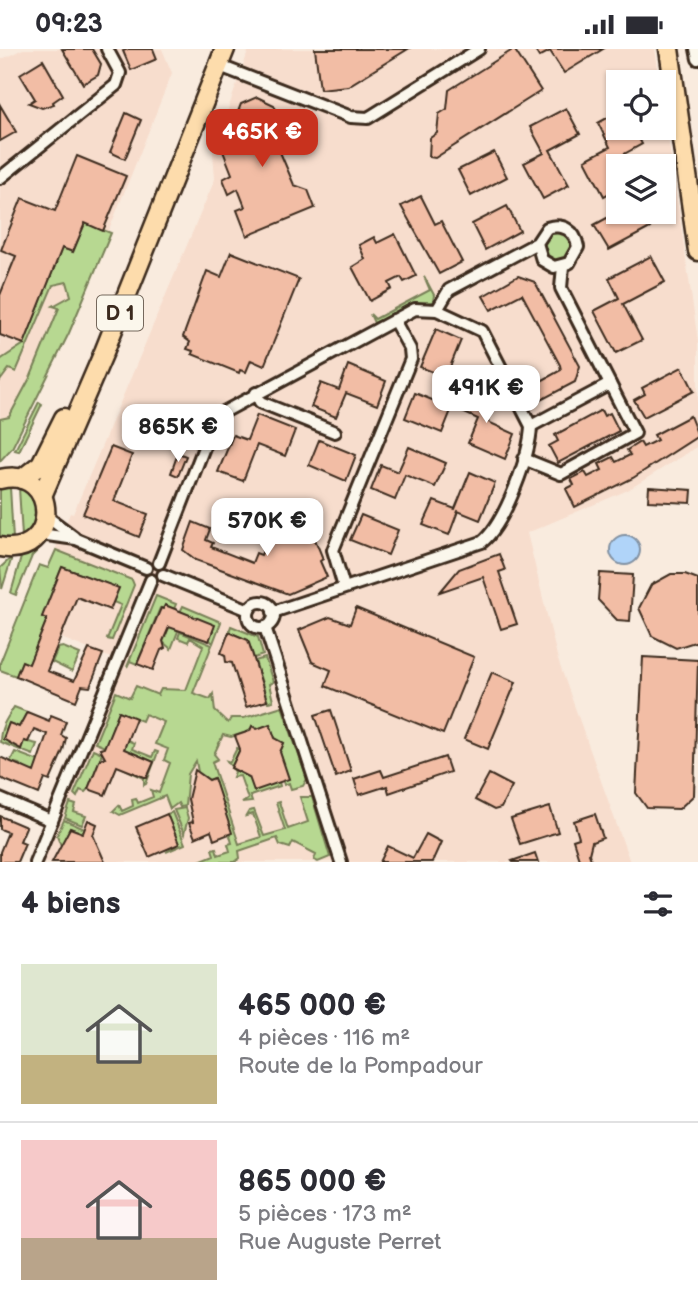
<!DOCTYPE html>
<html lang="fr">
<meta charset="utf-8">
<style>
:root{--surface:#fff;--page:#f2f2f3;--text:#2b2b33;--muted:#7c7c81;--line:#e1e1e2;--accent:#c8321e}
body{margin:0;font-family:"Balsamiq Sans",sans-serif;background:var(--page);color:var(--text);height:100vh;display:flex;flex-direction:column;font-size:26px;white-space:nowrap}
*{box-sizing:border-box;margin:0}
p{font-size:23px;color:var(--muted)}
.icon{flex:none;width:38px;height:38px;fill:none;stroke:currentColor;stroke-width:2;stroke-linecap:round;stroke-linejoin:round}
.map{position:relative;height:813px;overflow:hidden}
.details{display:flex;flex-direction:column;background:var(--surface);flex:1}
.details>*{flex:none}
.tools{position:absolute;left:606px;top:21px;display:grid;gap:14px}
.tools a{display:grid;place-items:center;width:70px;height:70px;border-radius:0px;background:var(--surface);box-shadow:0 2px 5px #0004;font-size:35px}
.price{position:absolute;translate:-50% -60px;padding:0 16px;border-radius:14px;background:#fff;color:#222;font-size:23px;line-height:46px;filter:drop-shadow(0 2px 4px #0008)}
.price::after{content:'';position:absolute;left:50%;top:42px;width:21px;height:16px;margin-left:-10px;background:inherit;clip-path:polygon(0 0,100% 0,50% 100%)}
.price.on{background:var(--accent);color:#fff}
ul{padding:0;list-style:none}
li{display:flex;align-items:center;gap:21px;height:175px;padding:0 21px}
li+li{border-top:2px solid var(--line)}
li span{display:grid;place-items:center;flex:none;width:196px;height:140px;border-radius:0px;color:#555}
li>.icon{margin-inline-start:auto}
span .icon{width:84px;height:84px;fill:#fffc;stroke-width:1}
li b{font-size:30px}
h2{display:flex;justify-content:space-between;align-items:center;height:84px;padding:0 21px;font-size:30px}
.status{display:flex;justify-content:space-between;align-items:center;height:49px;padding:0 35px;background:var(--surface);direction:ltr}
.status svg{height:19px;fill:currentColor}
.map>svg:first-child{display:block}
.built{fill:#f7ddcd;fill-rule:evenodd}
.green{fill:#b7d891;stroke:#798158;stroke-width:2}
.water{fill:#b0d4f9;stroke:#8190a1;stroke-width:2}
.building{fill:#f2bda5;stroke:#3b2a1e;stroke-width:2}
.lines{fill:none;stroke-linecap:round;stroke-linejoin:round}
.minor-casing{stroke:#3b2a1e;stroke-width:16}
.primary-casing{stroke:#3b2a1e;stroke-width:23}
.trunk-casing{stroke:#3b2a1e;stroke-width:23}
.minor{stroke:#fbf7ec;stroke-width:10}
.primary{stroke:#fddcac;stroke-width:18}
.trunk{stroke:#fddcac;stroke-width:18}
.labels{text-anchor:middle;stroke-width:5;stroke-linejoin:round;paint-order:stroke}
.shield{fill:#fbf7ec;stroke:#75685c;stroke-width:2}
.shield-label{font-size:21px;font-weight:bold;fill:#3b2a1e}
</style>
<div class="status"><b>09:23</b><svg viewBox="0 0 49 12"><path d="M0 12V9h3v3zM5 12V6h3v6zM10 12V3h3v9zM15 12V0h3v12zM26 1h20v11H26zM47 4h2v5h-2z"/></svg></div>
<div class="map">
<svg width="698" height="813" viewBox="0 0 698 813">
<rect width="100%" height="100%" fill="#f9ebde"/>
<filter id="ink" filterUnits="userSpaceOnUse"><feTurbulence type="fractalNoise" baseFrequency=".0143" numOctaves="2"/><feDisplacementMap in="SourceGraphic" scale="14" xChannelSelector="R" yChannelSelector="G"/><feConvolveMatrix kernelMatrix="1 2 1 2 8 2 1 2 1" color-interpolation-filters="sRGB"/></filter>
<g filter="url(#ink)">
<g class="built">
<polygon points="23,0 162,0 172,24 101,201 84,221 0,389 0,11"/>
<path d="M249,0H655L660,33H618V79H663V54L698,292V397L628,441L527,484L558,611L630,813H41L123,614L17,571L39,516L48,519L70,464L73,465L215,130L213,103ZM618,117H663V163H618Z"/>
</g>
<g class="green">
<polygon points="85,174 111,184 69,284 12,399 0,412 0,370 9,368 31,327 59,259 53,257 71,247 67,233 53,236 16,323 9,320 0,332 0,311 24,295 62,199 73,203"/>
<circle cx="558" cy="197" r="14"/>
<polygon points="424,227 434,246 433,253 417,255 374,274 370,265 375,270 430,241"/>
<polygon points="39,353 42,355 19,402 15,401"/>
<polygon points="10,438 13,490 0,487 0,440"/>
<path d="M19,439C41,448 43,475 22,487Z"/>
<polygon points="47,492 32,507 16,546 11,544 22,505"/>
<polygon points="56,501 132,531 134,536 112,591 107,590 121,556 113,553 118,539 62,518 42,568 47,570 29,615 22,612 16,627 0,621 0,614 39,516 48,519"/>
<polygon points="12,508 2,540 0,519"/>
<polygon points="156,547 176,555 174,560 160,559 137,615 130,612 127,618"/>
<polygon points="183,557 221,573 213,594 180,563"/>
<polygon points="170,576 178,582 171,600 163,593"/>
<polygon points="231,577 258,588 263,606 254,609 248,591 229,583"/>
<polygon points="180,583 212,596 193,644 210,650 213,645 215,662 228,674 231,669 244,669 282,657 307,730 303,737 291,740 289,734 284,736 283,732 288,730 280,703 284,694 275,689 270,675 257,680 252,677 250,682 231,688 223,686 214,705 218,710 212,713 239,795 261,788 253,765 246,767 249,762 254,761 264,787 285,781 276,754 279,753 288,780 308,773 300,748 312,748 330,808 318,813 314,811 316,805 293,793 290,799 280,796 277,789 239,802 240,809 235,813 197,813 214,806 212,800 216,799 218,806 230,802 228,795 232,794 214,729 209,731 198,723 196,712 188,725 185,757 180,758 178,754 170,760 165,747 120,766 113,762 119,756 122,762 133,757 132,750 136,749 138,754 153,748 151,741 159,744 170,714 164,711 168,700 155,695 164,673 145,665 142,672 119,663 105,698 95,694 116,643 130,649 136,637 158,646 161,640 186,641 203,597 190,589 188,593 178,589"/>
<polygon points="63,598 80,605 72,623 52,613 58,599"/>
<polygon points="265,609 273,633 269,635 273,652 268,653 255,612"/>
<path d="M14,658L27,663L19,678L9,674L3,690L21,700L24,692L37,695L33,706L0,693C0,677 8,668 14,658Z"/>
<polygon points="127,691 134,694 132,700 152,708 155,702 158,703 146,735 144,736 144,729 123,719 147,729 154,713 124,700"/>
<polygon points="237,699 240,700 231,719 249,728 279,733 280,737 250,747 252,753 242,754 248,750 240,727 233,728 235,723 227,712 230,713"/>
<polygon points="93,700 102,704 88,740 85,743 80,741 77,748 74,745"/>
<polygon points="15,703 39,712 33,726 19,715 10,713"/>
<polygon points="70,754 76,756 74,763 86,767 82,776 65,769"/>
<polygon points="185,759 188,769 184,785 174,761"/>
<polygon points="172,763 185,795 166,803 179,795 167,765"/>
<polygon points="64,771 87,781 86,785 70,779 62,799 57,786"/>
</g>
<circle class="water" cx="625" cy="501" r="15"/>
<g class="building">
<polygon points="62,0 92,0 101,15 98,26 83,35"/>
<polygon points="128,0 153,0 157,10 131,21 123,2"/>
<polygon points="315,0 408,0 348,37 320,40"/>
<polygon points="514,0 541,42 435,109 429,108 430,89 437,84 439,65 447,60 449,41"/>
<polygon points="534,0 603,0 564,24 550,2 539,8"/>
<polygon points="43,11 63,46 53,53 54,55 42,59 29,54 35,50 20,25"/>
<polygon points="257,48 274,56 284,79 274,89 294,136 308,141 315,159 247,187 237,161 245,158 238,140 229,145 223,130 232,125 223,102 241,55"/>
<polygon points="0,56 16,83 0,92"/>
<polygon points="566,59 580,85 550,101 569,136 543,150 524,114 544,104 530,78"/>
<polygon points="618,63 618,79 633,79 642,95 617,109 622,117 618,117 618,139 604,147 585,111 610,98 598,74"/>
<polygon points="126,64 141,71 125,110 110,103"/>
<polygon points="494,103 507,128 471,147 458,121"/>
<polygon points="77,107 126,127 103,182 85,174 73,203 62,199 24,295 0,286 0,246 16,207 1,201 22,149 55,162"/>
<polygon points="421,147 435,175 441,172 462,213 439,225 401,157"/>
<polygon points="507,157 520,182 485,201 472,175"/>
<polygon points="618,163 641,163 650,179 609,201 594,176"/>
<polygon points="395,185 416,227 404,233 401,228 389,234 392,240 370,252 352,218 365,210 359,196 374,188 377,194"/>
<polygon points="231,203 299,230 264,317 251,311 246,323 240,321 239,324 192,305 193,302 187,300 190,293 183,288 207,222 221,228"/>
<polygon points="651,207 665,233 623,255 642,291 616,304 594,262 619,249 609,229"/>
<polygon points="518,227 535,233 580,317 575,333 539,352 532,337 561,321 560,316 522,245 491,261 483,247"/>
<polygon points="436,280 461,291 446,328 420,318"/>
<polygon points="348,316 386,332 377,356 346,344 336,368 311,358 321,334 339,341"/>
<polygon points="682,318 694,342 644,368 634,351 645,345 642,339"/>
<polygon points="470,338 495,348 486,372 515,385 505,410 468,394 478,370 460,362"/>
<polygon points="415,344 452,359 442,384 405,369"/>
<polygon points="601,361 604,367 610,364 619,382 558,414 549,397 558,392 555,386"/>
<polygon points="257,366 295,381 285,407 257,396 243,432 218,423 233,386 247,391"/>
<polygon points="690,367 698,387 633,429 575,458 566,440 574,436 571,430 585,423 588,428 602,421 599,415 613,408 616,413 630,406 627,401 640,393 643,398 657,391 654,386"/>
<polygon points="319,391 356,406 346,432 309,416"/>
<polygon points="111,398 132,406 114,452 148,465 139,488 83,465"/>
<polygon points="409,398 446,414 435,438 405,426 395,451 371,441 381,416 398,423"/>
<polygon points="178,404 186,407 178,427 171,424"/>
<polygon points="470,423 495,434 480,471 458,462 449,486 423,476 434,452 455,460"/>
<polygon points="649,438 692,441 691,454 648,452"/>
<polygon points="361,466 398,481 388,506 350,491"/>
<polygon points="306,468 323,510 320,512 327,528 288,545 196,511 183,501 193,473 210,480 206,491 213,494 211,498 252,514 256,504 261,506 271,483"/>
<polygon points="499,505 505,521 499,523 517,575 501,580 483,528 440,543 459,520"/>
<polygon points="62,518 119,539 110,561 77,548 47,622 74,632 89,600 103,605 90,638 82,637 76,652 16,627 22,612 29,615 47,570 42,568"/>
<polygon points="600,524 633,526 630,572 617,571 598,551"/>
<polygon points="671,525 685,525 698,530 698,592 676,599 652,587 639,559 651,536"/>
<polygon points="165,556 215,576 209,592 169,578 163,592 165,599 161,601 153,621 137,615 161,559 163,560"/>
<polygon points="356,559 474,608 443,685 325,637 331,621 312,613 299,581 330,568 350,575"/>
<polygon points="229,583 248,591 267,652 246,658 232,614 226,613 225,606 221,604"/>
<polygon points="643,608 698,611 694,746 679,760 647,759 636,744"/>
<polygon points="492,623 516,633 488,700 464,690"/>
<polygon points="331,661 351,722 336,728 315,666"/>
<polygon points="119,662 136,669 124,700 154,713 147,729 117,717 105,746 88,740 100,710 105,709 100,700 104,699"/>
<polygon points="27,663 49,672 51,666 66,672 61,686 66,689 63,702 50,732 45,730 39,745 0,729 0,708 34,723 47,685 34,680 28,693 24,692 21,700 3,690 9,674 19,678"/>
<polygon points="270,675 275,689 284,694 280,703 289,730 254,742 249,728 231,719 240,700 235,687 250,682 252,677 257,680"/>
<polygon points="445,708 450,723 389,744 387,737 359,746 354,730 381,721 384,728"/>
<polygon points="195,721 209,731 214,729 232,784 214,791 211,782 195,789 189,774 193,773 188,750"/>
<polygon points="489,725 512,737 501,759 494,761 475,751"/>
<polygon points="550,758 558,783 520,795 511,770"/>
<polygon points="167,765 179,795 149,808 136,778"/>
<polygon points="595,765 603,789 592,793 589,805 592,813 580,813 573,791 579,789 574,772"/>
<polygon points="0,767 26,778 20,792 25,794 17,813 0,813 0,803 8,783 0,780"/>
<polygon points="88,771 97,775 93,786 105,813 52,813 70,779 83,784"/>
<polygon points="426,785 441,793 432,813 380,813 388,797 413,809"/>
<polygon points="535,804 538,813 513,813 512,812"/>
</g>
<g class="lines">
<defs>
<g id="minor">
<polyline points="696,0 698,10"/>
<polyline points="220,17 351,68 368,69 479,0"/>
<polyline points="0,129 116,36 120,24 107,0"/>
<path d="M437,261L449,241L537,194L547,179C563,174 575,181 578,198L569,214L554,218L542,211L537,194"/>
<polyline points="256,344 260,353 335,383"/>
<polyline points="531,377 610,335"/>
<polyline points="524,410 561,425 635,384 561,239 563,217"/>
<polyline points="46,467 74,488"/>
<polyline points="40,485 76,490 146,519"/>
<path d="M159,514L213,375L222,364L415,260L437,261L482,282L531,377C530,406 505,475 482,493L273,563"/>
<polyline points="163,526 249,561"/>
<polyline points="344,538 333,501 411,310 410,300 394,271"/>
<circle cx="261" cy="566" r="13"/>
<polyline points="265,578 341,813"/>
<polyline points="0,750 52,772"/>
<polyline points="35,813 151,531"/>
</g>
<g id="primary">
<path d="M0,430C60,416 61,510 0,498"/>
<polyline points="22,430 41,415 64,369"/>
<polyline points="42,447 104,303 225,0"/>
</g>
<polyline id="trunk" points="669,0 698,202"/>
</defs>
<use href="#minor" class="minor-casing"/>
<use href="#primary" class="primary-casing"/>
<use href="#trunk" class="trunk-casing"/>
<use href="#minor" class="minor"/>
<use href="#primary" class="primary"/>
<use href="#trunk" class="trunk"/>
</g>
</g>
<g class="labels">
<rect class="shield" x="97" y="246.5" width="46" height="35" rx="5"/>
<g class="shield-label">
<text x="120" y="271">D 1</text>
</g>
</g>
</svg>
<div class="tools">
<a><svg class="icon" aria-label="locate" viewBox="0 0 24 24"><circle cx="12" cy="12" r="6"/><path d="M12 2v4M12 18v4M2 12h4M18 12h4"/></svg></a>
<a><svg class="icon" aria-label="layers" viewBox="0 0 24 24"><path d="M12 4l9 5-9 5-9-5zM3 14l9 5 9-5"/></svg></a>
</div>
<b class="price on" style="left:262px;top:120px">465K €</b>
<b class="price" style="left:486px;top:376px">491K €</b>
<b class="price" style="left:178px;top:415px">865K €</b>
<b class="price" style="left:267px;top:509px">570K €</b>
</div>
<section class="details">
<h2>4 biens<svg class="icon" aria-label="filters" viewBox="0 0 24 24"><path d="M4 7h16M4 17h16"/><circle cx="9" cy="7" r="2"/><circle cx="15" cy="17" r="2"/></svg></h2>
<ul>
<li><span style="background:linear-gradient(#dfe7d0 65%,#c2b280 0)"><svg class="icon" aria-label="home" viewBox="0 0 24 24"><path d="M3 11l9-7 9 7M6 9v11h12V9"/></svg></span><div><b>465 000 €</b><p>4 pièces · 116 m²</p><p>Route de la Pompadour</p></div></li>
<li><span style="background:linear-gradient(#f6c9c9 70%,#b9a48a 0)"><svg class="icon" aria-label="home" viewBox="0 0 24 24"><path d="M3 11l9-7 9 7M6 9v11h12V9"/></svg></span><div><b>865 000 €</b><p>5 pièces · 173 m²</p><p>Rue Auguste Perret</p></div></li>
</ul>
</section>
